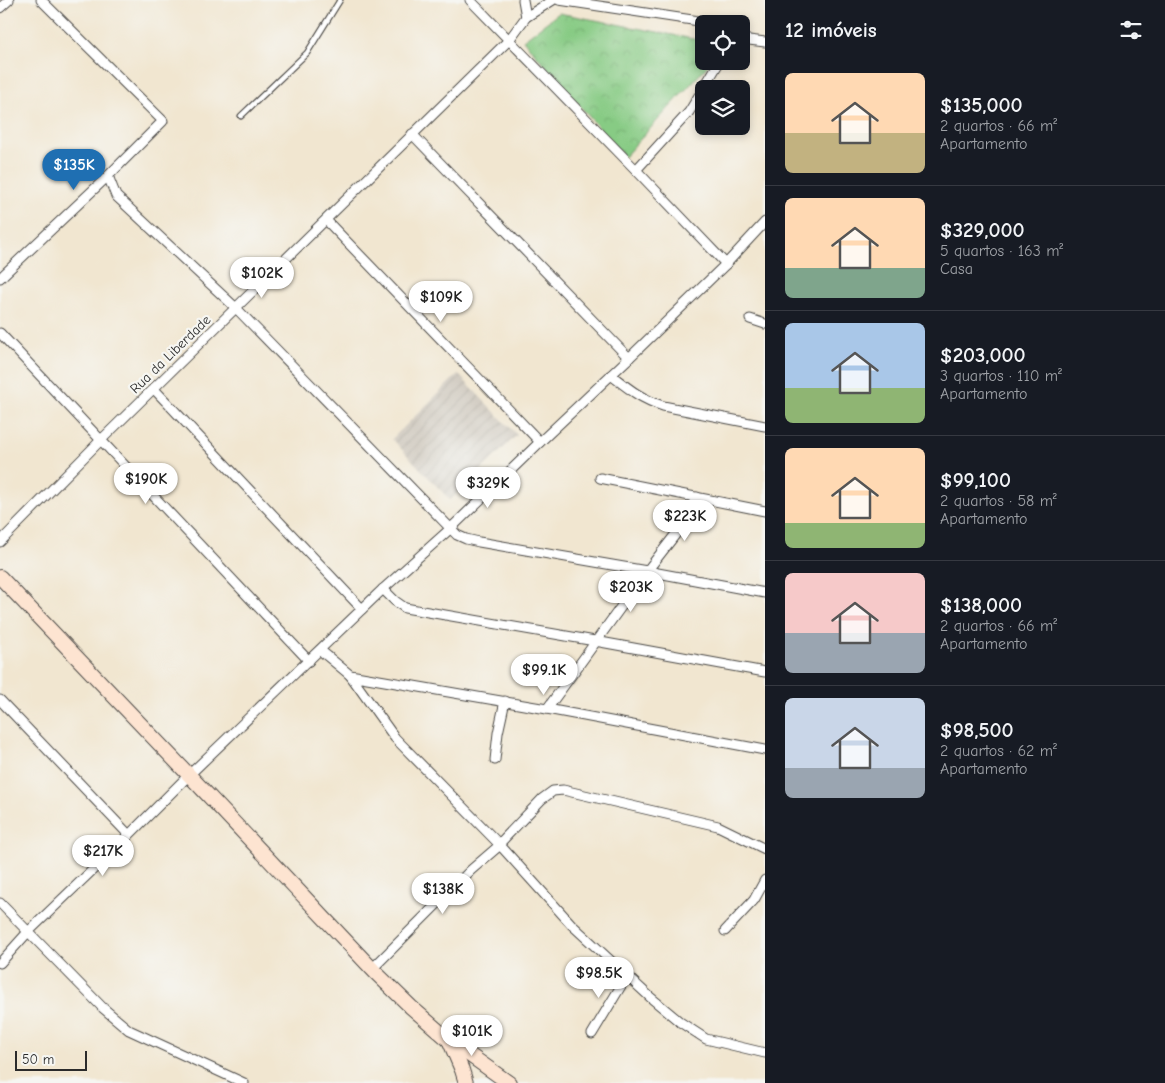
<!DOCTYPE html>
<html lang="pt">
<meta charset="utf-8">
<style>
:root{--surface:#171b24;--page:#20242c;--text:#f1f3f6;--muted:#9ea1a6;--line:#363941;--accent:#1f6fb2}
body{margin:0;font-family:"Comic Neue",sans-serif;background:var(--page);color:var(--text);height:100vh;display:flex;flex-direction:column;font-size:19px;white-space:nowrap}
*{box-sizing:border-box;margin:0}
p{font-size:16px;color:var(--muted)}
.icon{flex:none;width:28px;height:28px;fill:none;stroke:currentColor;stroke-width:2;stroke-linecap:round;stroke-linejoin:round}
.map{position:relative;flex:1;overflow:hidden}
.drawer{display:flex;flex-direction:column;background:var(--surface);width:400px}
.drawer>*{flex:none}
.tools{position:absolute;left:695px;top:15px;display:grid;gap:10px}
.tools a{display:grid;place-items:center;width:55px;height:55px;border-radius:8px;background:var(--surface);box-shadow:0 2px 8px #0003;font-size:25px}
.scale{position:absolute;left:15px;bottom:12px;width:72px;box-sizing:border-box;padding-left:5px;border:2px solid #2b2b2b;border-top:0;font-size:14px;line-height:18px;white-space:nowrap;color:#2b2b2b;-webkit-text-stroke:4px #f6f6f2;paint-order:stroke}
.price{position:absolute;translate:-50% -42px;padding:0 11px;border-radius:18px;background:#fff;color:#222;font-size:16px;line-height:32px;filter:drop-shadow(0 1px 2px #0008)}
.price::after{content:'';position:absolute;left:50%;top:30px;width:15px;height:11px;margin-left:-8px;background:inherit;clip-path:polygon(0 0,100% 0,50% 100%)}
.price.selected{background:var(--accent);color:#fff}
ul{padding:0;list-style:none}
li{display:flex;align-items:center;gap:15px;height:125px;padding:0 20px}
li+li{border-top:1px solid var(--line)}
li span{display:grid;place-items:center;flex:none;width:140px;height:100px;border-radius:8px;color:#555}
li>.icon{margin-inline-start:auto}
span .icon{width:60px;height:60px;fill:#fffc;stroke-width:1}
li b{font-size:21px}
h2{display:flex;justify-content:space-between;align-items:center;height:60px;padding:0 20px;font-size:21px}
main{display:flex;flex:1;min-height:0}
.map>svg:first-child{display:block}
.industrial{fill:url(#industrial-furrows)}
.park{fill:url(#park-crowns);stroke:#597b58}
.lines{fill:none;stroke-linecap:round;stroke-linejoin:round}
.service-casing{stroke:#494744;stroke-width:7}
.minor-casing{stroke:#494744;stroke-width:11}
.secondary-casing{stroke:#494744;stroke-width:16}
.service{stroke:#fff;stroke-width:4.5}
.minor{stroke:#fff;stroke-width:9}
.secondary{stroke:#fde4d1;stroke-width:14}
.labels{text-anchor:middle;stroke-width:4.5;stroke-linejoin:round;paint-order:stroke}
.street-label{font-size:14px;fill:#2b2b2b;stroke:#f6f6f2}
</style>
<main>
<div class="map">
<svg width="765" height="1083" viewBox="0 0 765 1083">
<defs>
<pattern id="industrial-furrows" width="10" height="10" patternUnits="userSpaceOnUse" patternTransform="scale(1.25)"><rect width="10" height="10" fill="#cac3b8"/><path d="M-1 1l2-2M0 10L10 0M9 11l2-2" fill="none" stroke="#aea89e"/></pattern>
<pattern id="park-crowns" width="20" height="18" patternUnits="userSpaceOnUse" patternTransform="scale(1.25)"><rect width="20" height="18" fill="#87cb84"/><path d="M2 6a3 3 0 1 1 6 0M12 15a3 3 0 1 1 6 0" fill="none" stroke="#75ae72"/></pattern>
</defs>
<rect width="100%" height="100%" fill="#f6f6f2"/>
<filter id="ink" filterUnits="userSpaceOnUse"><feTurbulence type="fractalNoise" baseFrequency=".02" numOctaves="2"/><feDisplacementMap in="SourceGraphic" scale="10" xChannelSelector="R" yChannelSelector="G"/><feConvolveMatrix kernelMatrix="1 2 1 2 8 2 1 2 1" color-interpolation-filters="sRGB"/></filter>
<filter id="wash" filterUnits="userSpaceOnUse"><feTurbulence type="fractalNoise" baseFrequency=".0096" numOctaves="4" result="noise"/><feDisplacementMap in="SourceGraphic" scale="20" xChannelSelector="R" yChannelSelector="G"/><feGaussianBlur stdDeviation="1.12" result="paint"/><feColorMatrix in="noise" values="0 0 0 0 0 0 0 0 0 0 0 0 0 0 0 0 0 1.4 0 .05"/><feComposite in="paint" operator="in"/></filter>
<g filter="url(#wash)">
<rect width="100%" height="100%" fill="#f1e6d0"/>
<polygon class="industrial" points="458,374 517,435 450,500 392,439"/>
<polygon class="park" points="559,13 704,41 704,61 712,61 624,157 523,40"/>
</g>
<g filter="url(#ink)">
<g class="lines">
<defs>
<polyline id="service" points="241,116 307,53 340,0"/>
<g id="minor">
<polyline points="470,0 636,170 726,264"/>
<polyline points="523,0 526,17"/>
<polyline points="559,0 719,24"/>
<polyline points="0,8 9,0"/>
<polyline points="741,39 765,42"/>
<polyline points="412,134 629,358"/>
<polyline points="636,170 689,112 720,61"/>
<polyline points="108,176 116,196 236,308 457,535 466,539 479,542 647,571 765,593"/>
<polyline points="326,220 540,442"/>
<polyline points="0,278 108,176 163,121 41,0"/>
<polyline points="750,319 765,324"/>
<polyline points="0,333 309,661"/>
<path d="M611,375C629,389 641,399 663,406L765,426"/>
<polyline points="154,389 362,609"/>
<polyline points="600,478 765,511"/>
<polyline points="0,542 101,440 509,40 526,17 553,0"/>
<polyline points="383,589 395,601 405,608 595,641 765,672"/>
<polyline points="320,650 350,675 547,709 765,750"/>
<polyline points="350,675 395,738 499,844 572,925 650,997 680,1022 706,1039 765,1053"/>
<polyline points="0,700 129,835"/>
<polyline points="547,709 647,571 675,535 697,497"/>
<polyline points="495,760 498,733 505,701"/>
<polyline points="499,844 542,799 553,791 563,790 718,826 765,849"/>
<polyline points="0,903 103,1008 129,1030 244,1083"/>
<polyline points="725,931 754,900 765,880"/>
<polyline points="0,963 28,932 129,835 189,775 383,589 450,529 540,442 629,358 726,264 765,222"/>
<polyline points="372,969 471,870 500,845"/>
<polyline points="592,1034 627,976"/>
</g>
<g id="secondary">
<polyline points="0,577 189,775 376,973 411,1007 450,1041 509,1083"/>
<polyline points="450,1042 462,1070 466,1083"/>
</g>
</defs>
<use href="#service" class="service-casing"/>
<use href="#minor" class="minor-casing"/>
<use href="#secondary" class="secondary-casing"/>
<use href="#service" class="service"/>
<use href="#minor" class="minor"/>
<use href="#secondary" class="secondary"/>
</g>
</g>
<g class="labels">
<g class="street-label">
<text transform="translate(170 354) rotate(-44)" y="5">Rua da Liberdade</text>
</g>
</g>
</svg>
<div class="tools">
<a><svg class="icon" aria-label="locate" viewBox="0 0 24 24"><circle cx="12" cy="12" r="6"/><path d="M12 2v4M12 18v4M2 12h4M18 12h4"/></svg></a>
<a><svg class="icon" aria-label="layers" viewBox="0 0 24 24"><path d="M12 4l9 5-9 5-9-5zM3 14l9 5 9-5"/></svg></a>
</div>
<div class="scale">50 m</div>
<b class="price selected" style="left:74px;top:191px">$135K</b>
<b class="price" style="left:262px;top:299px">$102K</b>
<b class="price" style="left:441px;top:323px">$109K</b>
<b class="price" style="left:146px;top:505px">$190K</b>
<b class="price" style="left:488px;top:509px">$329K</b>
<b class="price" style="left:685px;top:542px">$223K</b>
<b class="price" style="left:631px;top:613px">$203K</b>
<b class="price" style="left:544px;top:696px">$99.1K</b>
<b class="price" style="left:103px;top:877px">$217K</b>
<b class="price" style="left:443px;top:915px">$138K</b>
<b class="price" style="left:599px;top:999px">$98.5K</b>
<b class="price" style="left:472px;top:1057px">$101K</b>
</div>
<section class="drawer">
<h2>12 imóveis<svg class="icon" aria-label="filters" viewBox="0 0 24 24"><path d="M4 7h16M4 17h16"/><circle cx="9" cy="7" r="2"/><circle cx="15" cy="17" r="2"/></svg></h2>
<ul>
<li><span style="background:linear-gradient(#ffd9b3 60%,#c2b280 0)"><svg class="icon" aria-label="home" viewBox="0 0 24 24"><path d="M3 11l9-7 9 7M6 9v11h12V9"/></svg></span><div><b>$135,000</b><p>2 quartos · 66 m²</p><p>Apartamento</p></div></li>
<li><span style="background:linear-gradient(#ffd9b3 70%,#7fa58c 0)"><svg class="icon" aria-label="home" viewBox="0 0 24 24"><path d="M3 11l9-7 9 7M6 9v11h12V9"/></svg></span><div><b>$329,000</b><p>5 quartos · 163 m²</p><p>Casa</p></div></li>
<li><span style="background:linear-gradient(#a9c7e8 65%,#8fb573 0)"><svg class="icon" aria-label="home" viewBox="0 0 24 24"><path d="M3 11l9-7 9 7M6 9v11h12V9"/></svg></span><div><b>$203,000</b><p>3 quartos · 110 m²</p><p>Apartamento</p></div></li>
<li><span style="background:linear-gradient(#ffd9b3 75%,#8fb573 0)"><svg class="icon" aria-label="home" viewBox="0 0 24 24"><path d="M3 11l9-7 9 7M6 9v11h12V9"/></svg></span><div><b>$99,100</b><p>2 quartos · 58 m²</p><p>Apartamento</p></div></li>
<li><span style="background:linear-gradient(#f6c9c9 60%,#9aa5b1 0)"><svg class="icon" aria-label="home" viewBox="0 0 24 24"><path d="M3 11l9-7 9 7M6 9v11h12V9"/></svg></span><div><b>$138,000</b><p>2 quartos · 66 m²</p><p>Apartamento</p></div></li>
<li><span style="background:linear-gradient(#c9d6e8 70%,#9aa5b1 0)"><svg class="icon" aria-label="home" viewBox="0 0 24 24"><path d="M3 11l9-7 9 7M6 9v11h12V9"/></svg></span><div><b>$98,500</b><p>2 quartos · 62 m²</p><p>Apartamento</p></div></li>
</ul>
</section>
</main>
